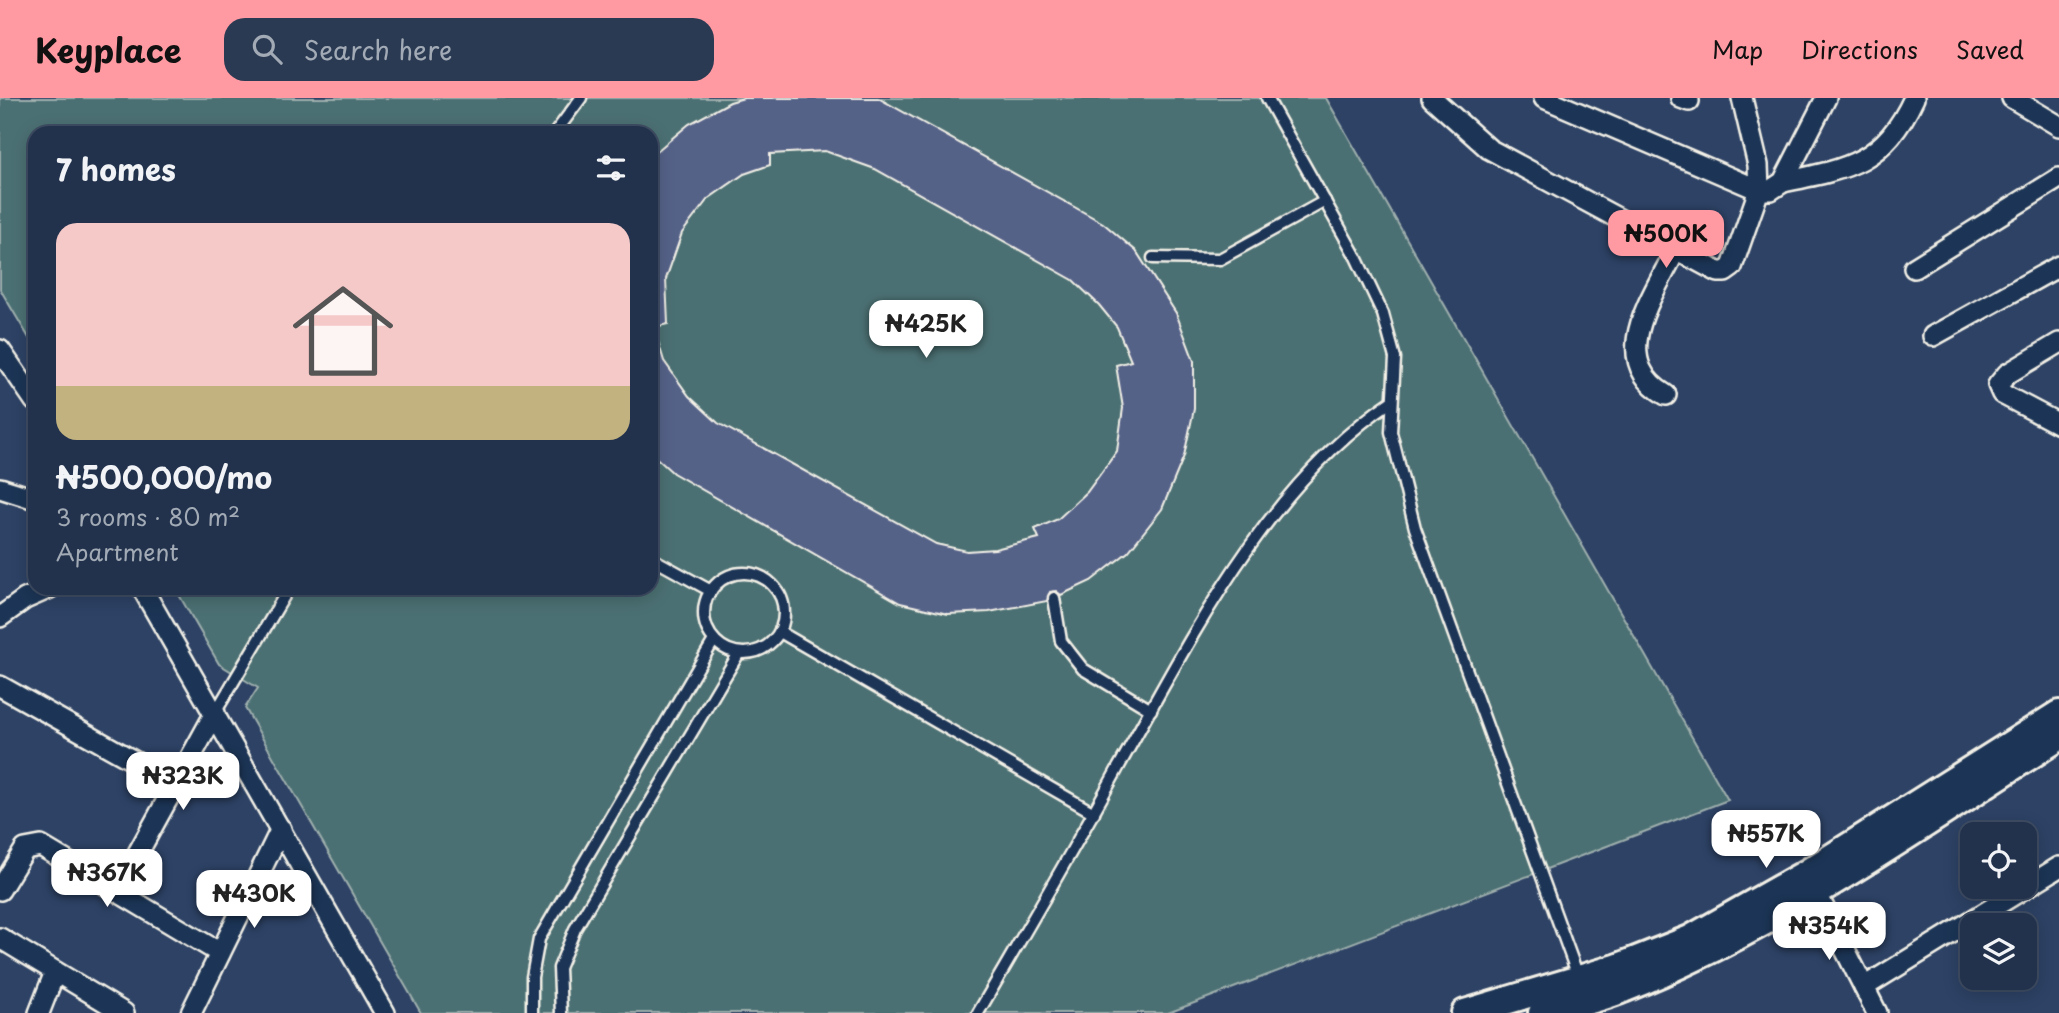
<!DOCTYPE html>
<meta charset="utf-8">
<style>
:root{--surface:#22324c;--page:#2a3a53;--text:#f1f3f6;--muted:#a2aab5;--line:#3f4d64;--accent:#ff9aa2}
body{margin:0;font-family:"Playpen Sans",sans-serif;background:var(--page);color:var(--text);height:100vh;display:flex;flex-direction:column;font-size:26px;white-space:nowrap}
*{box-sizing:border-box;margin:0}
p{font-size:23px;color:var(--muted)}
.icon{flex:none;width:38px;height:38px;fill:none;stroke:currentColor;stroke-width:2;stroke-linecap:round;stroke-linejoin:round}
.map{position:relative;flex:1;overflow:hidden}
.sheet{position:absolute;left:28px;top:28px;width:630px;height:469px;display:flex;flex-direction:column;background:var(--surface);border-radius:21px;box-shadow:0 4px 18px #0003,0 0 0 2px var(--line)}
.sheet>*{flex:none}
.buttons{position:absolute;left:1960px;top:724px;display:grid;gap:14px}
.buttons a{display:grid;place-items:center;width:77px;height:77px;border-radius:14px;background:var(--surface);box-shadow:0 4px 18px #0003,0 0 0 2px var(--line);font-size:35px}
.price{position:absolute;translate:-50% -60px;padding:0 16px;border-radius:14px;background:#fff;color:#222;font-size:23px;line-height:46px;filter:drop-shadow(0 2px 4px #0008)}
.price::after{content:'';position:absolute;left:50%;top:42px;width:21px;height:16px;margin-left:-10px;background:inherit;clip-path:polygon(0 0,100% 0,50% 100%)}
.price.current{background:var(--accent);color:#111}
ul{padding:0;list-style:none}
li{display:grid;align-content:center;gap:14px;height:371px;padding:0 28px}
li span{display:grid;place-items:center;height:217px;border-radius:21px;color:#555}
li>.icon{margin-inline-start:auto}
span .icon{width:126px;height:126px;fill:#fffc;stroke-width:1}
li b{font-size:30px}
h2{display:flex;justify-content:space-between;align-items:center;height:84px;padding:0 28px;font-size:30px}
header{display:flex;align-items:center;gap:42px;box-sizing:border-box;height:98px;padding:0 35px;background:var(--accent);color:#111}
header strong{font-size:33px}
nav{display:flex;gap:38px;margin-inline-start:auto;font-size:24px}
.search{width:490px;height:63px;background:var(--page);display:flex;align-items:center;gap:18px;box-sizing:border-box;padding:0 24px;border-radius:21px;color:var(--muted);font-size:26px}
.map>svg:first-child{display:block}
.green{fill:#4b7073;stroke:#a0b0ae;stroke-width:2}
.building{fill:#556288;stroke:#f4f1e8;stroke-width:2}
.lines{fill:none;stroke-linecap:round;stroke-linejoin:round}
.service-casing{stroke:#f4f1e8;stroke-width:15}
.minor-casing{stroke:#f4f1e8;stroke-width:24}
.secondary-casing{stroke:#f4f1e8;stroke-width:32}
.service{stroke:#1d3557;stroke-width:10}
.minor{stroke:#1d3557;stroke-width:19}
.secondary{stroke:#1d3557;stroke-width:26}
</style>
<header>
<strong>Keyplace</strong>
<div class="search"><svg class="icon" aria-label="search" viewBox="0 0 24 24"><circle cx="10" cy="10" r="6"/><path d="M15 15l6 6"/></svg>Search here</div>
<nav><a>Map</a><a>Directions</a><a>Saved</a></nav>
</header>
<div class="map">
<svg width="2059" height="915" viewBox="0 0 2059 915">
<rect width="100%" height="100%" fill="#2d4265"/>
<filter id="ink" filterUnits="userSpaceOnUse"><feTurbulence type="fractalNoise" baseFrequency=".0143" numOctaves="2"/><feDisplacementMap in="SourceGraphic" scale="14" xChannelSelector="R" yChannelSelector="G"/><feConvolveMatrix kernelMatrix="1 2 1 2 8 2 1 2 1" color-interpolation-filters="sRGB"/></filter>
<g filter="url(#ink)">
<polygon class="green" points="0,0 1326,0 1728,702 1168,915 421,915 245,610 258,590 219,566 175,490 651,490 651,35 35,35 35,250 0,191"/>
<polygon class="building" points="744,0 878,0 1103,125 1136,153 1176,215 1194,263 1194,311 1184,358 1162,411 1128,454 1091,483 1061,497 1056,493 1050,494 1047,503 989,514 948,516 900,505 673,375 651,355 651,230 654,230 664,263 689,298 718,325 936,446 967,453 995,451 1039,440 1035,431 1058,421 1087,394 1117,353 1123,310 1116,267 1131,263 1117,229 1099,207 1073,182 875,71 825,53 770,56 770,67 744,76 708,101 682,135 666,181 668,226 651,230 651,58 689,26 730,4"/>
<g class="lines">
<defs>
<g id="service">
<polyline points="1267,0 1356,159 1383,216 1395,260 1391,334 1415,430 1578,878"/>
<polyline points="555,35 581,0"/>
<polyline points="1153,160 1220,161 1325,103"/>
<polyline points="651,460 711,493"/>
<circle cx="744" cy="515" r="40"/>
<polyline points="1054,500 1061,543 1083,571 1151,612"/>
<polyline points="780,534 1094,715"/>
<polyline points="215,615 289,490"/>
<polyline points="532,915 532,879 539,841 714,542"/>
<polyline points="561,915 559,870 575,831 739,555"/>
<path d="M978,915C1025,834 1073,753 1118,670C1190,542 1267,386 1392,303"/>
</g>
<g id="minor">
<polyline points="1432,0 1489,51 1718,174 1725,174 1732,169 1759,92 1771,92 1783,84 1826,0"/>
<polyline points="1544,0 1759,92 1758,67 1742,0"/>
<polyline points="1681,0 1689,3"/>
<polyline points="2012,0 2059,28"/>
<path d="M1783,84C1848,71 1884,65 1914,0"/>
<polyline points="1914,170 2059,80"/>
<polyline points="1933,238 2059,168"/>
<polyline points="2059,245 2007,276 1998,287 2002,296 2059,326"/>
<polyline points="0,252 35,303"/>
<path d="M1666,297C1606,261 1653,199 1675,153"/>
<polyline points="0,390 35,401"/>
<polyline points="142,490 385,915"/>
<polyline points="0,519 25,501 50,490"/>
<polyline points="0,588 175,686"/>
<polyline points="0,792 25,751 41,748 220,855"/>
<polyline points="117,793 215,615"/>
<polyline points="1817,796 1877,915"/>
<polyline points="0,840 124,915"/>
<polyline points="1864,889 2059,769"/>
<polyline points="39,915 55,874"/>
<polyline points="191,915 281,731"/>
</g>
<g id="secondary">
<polyline points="1465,915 1616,870 1690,841 1807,775 2059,616"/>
<path d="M1542,915C1569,907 1597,902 1623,891C1780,829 1917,729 2059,639"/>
</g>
</defs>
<use href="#service" class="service-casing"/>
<use href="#minor" class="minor-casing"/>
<use href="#secondary" class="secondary-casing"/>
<use href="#service" class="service"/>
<use href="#minor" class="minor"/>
<use href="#secondary" class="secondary"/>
</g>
</g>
</svg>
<div class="buttons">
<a><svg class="icon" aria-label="locate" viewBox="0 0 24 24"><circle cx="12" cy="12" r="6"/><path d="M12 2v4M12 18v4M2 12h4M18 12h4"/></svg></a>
<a><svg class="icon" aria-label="layers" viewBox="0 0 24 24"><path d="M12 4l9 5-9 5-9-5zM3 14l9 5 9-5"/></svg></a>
</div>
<b class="price current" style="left:1666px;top:172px">₦500K</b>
<b class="price" style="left:926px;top:262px">₦425K</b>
<b class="price" style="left:183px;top:714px">₦323K</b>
<b class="price" style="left:1766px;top:772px">₦557K</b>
<b class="price" style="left:107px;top:811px">₦367K</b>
<b class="price" style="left:254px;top:832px">₦430K</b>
<b class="price" style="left:1829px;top:864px">₦354K</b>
<section class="sheet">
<h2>7 homes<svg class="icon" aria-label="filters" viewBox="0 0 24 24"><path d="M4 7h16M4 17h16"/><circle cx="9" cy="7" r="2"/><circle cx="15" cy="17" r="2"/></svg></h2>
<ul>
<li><span style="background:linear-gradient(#f6c9c9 75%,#c2b280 0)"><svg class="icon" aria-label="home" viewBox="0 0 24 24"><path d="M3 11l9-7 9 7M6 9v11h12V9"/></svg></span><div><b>₦500,000/mo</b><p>3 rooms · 80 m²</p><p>Apartment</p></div></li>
</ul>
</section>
</div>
